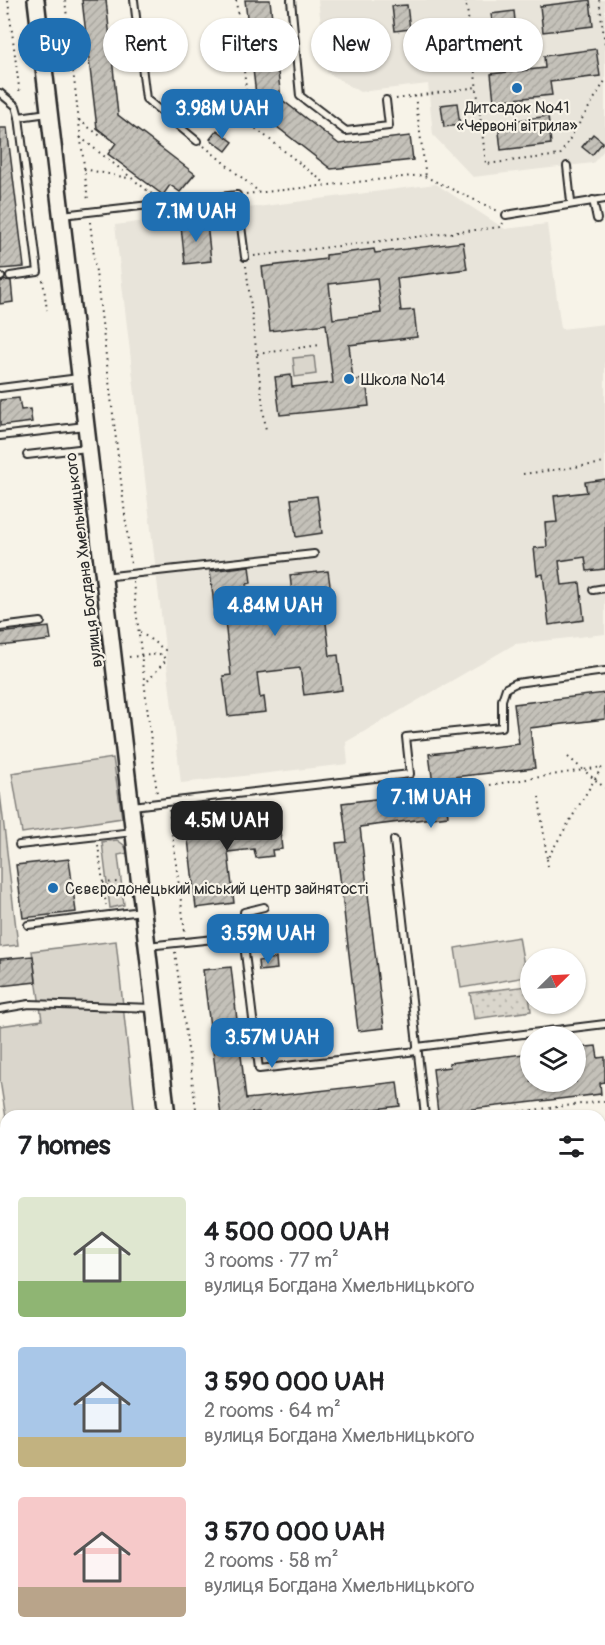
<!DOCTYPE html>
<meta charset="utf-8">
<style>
:root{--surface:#fff;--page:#f6f6f6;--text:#202124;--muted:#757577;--accent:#1f6fb2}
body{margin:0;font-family:Pangolin,sans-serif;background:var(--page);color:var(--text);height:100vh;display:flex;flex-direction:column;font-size:22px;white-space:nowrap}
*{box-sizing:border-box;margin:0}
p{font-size:20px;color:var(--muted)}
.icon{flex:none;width:33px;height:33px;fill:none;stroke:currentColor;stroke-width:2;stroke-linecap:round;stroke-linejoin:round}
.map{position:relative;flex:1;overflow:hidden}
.panel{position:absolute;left:0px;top:1110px;width:606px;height:536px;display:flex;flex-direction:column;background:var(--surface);border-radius:18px 18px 0 0;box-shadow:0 2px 4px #0004}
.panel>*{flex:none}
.guide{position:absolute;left:18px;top:18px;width:570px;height:54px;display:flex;gap:12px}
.needle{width:39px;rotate:66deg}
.fabs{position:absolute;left:520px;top:948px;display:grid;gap:12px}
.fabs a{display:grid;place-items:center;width:66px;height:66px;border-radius:50%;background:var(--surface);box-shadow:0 2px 4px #0004;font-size:30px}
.price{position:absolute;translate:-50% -51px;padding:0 14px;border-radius:12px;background:var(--accent);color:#fff;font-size:20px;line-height:39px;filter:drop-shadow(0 2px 3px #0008)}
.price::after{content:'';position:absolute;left:50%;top:36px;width:18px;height:14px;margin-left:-9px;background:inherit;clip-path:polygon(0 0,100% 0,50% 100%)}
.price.selected{background:#222;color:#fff}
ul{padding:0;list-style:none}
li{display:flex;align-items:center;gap:18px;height:150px;padding:0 18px}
li span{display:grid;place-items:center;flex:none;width:168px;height:120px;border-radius:6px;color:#555}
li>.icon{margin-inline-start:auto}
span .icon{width:72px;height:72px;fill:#fffc;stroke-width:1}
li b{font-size:26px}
h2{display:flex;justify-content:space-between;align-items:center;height:72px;padding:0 18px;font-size:26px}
.chip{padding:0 21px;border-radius:27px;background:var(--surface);box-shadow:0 2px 4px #0004;font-size:21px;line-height:54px}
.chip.selected{background:var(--accent);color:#fff}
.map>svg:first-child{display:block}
.built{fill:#e8e4da}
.industrial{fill:url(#industrial-grid)}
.grass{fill:#dad6cc;stroke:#82807c;stroke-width:1.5}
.forest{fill:url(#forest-crowns);stroke:#82807c;stroke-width:1.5}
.park{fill:url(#park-dots);stroke:#82807c;stroke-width:1.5}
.building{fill:url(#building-hatch);stroke:#2b2b2b;stroke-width:1.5;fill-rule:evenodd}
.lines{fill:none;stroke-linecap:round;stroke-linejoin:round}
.service-casing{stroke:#2b2b2b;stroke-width:10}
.tertiary-casing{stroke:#2b2b2b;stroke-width:20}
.path{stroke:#2b2b2b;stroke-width:2;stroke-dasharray:1.5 4.5;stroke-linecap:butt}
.service{stroke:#f7f3e8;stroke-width:6}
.tertiary{stroke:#f7f3e8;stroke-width:15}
.poi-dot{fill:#1f6fb2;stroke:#f7f3e8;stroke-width:2}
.labels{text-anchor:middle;stroke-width:4.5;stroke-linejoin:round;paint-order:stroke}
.poi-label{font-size:16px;fill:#2b2b2b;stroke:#f7f3e8;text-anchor:start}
.street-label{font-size:16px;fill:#2b2b2b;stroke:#f7f3e8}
</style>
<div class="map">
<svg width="605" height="1645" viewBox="0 0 605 1645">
<defs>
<pattern id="industrial-grid" width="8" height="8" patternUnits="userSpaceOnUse" patternTransform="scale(1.5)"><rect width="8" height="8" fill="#e8e4da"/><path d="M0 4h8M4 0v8" fill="none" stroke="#c7c4bb"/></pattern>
<pattern id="forest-crowns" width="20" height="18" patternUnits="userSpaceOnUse" patternTransform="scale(1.5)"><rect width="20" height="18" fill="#dad6cc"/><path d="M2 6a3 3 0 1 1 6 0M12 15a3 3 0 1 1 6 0" fill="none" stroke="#bbb8af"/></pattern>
<pattern id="park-dots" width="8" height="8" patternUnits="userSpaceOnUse" patternTransform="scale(1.5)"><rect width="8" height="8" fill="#dad6cc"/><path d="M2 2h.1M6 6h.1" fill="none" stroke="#bbb8af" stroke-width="1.8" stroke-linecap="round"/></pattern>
<pattern id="building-hatch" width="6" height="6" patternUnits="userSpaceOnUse" patternTransform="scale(1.5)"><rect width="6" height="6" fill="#c4c1b9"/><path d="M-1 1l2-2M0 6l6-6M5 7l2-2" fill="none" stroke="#a9a69f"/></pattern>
</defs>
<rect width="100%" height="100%" fill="#f7f3e8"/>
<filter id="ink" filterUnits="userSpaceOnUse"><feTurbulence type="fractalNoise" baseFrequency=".0167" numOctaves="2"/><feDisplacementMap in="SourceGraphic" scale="12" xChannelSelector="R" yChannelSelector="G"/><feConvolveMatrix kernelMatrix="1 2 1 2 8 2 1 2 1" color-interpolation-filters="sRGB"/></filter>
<g filter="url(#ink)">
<g class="built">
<polygon points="318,0 605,0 605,149 593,163 473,177 433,135 428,84 360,92 327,72"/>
<polygon points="436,184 505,229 547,224 561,329 605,324 605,634 515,644 346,742 348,764 181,783 115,225"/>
</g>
<polygon class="industrial" points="605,1212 605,1645 234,1645 233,1640 600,1640 600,1213"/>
<g class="grass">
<polygon points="314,356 316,374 295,377 293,358"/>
<polygon points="113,758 122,818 22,833 12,773"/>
<polygon points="0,793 18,945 0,947"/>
<polygon points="117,840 124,845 128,853 118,855 124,905 110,908 102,842"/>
<polygon points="519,937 526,977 461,988 455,948"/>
<polygon points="116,941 135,1116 6,1118 0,1080 0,1026 42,1020 32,951"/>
<polygon points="6,1128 6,1199 0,1200 0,1129"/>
</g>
<rect class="forest" x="274" y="1640" width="231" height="5"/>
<polygon class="park" points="528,986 531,1011 474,1019 470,993"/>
<g class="building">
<polygon points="82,0 106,0 118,115 195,174 180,192 170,185 163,195 108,154 116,143 97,128"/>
<polygon points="245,0 270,0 281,99 339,144 410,136 413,160 331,169 258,112"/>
<polygon points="590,0 593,26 543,32 540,6"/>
<polygon points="407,5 410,29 395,31 392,6"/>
<polygon points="514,11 517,39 495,41 491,14"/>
<polygon points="345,27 349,52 334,55 330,30"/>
<polygon points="596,49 600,76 550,82 552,95 494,101 491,74 545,68 544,56"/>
<polygon points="446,52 448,68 431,69 429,54"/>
<polygon points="457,103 460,125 444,127 441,105"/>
<polygon points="548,116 551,144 501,150 498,123"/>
<polygon points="0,128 7,128 24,267 0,269"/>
<polygon points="217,130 233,142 226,151 210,139"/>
<polygon points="593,134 603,142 592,155 582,147"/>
<polygon points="207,223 211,261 185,264 181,226"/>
<path d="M463,242L467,269L397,278L401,311L414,310L417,337L349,345L353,380L366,379L369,406L280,415L275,377L291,375L292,387L333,383L326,324L270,331L262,267L326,259V255L351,252L374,249L375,253ZM377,278L381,313L333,319L329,284Z"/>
<polygon points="7,280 11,281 13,302 0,304 0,282"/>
<polygon points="19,398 21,410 30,409 32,422 0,426 0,400"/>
<polygon points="605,479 605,569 587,571 585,557 559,561 562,585 580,583 584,620 549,625 543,574 537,575 534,548 547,547 545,523 557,522 554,496 587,492 585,482"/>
<polygon points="317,496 322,533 296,537 291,499"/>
<polygon points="249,566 251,583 247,584 250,608 293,603 290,575 328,571 333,606 324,607 330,656 338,655 342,690 304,695 300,668 257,673 260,698 264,697 266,712 228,716 223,676 231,675 224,612 215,613 210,571"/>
<polygon points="49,627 51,640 0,646 0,633"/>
<polygon points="605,693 605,719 530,728 535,768 444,778 448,816 360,827 384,1028 358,1031 336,843 347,842 342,803 434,792 429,754 519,744 514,704"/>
<polygon points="277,805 282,849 272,850 273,856 256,858 254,849 228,852 234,903 196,908 186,822 224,818 225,826 251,824 251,818 259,817 258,807"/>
<polygon points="69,859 76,912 23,918 16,865"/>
<polygon points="33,956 36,982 0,986 0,959"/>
<polygon points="276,958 277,969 259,971 258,961"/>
<polygon points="231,967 246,1099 397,1082 400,1106 314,1116 259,1116 259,1112 221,1116 203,970"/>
<polygon points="596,1046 598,1058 605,1057 605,1082 600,1083 601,1094 438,1113 433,1069 450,1067 449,1063 531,1053 531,1082 576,1082 576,1048"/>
</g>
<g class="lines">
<defs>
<g id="service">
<polyline points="134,0 146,99 197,141"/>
<polyline points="291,0 300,96 346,131 389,126 386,100"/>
<polyline points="0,93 16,106 19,117 38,272 10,276"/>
<polyline points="19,117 48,113"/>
<polyline points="567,166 571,202"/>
<polyline points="593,200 597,219"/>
<polyline points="62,215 237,195 245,257"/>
<polyline points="506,215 605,199"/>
<polyline points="0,276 1,277"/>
<polyline points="0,388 79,378"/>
<polyline points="0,436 85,426"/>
<polyline points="27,455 87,448"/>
<polyline points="103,577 314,554"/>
<polyline points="593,590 605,588"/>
<polyline points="0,627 41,622"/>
<polyline points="132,806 410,774 406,737 502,727 502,700 506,688 516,683 605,671"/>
<polyline points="394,840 425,1116"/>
<polyline points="19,845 133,832"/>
<polyline points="28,925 142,911"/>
<polyline points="243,936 244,912 264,907"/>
<polyline points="147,946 243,936 259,1069 417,1051"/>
<polyline points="0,1009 29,1004 154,1008"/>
<polyline points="417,1047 605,1024"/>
<polyline points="4,1272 6,1285"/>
<polyline points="600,1326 605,1324"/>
<polyline points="600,1392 605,1391"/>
<polyline points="600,1511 605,1511"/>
<polyline points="600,1585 605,1584"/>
</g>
<g id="tertiary">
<polyline points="36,0 167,1116"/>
<polyline points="600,1202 605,1201"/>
<polyline points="0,1272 6,1271"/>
</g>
</defs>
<use href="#service" class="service-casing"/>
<use href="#tertiary" class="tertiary-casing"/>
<g class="path">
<polyline points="8,0 20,95"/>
<polyline points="65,0 88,201"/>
<polyline points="236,0 250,124 326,184"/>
<polyline points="466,0 486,164 560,155 605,81"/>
<polyline points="599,0 605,44"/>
<polyline points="415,96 426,177"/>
<polyline points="396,99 477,87"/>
<polyline points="79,120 103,138"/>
<polyline points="80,137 153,195"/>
<polyline points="204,146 259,192"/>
<polyline points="84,169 128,178"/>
<polyline points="246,194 422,175 498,211"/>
<polyline points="90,222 131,565"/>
<polyline points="254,256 501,227 503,223"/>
<polyline points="246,266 266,431"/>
<polyline points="43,280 47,310"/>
<polyline points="257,354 320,345"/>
<polyline points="523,474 605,463"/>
<polyline points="133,582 157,794"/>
<polyline points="140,632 165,650 161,654"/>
<polyline points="129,657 161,654 166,660 145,684"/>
<polyline points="568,757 605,788"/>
<polyline points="490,785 602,767 547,859 539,797"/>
<polyline points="169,810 185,932"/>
<polyline points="98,845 106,905"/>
<polyline points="547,859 548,866"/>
<polyline points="103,883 118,882"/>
<polyline points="175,952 197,1116"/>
<polyline points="252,1111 253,1116"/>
<polyline points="484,1116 605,1101"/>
<polyline points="564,1116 586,1114 586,1116"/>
<polyline points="600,1137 605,1136"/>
<polyline points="600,1176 605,1176"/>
<polyline points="600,1232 605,1232"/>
<polyline points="0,1318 6,1317"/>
<polyline points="0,1597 6,1593"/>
<polyline points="227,1640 228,1645"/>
<polyline points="535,1640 535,1645"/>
</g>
<use href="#service" class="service"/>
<use href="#tertiary" class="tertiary"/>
</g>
</g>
<g class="poi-dot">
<circle cx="517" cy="88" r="6"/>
<circle cx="349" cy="379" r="6"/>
<circle cx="53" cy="888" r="6"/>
</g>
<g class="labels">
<g class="poi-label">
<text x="517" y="113" text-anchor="middle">Дитсадок №41<tspan x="517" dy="18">«Червоні вітрила»</tspan></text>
<text x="361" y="385">Школа №14</text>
<text x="65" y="894">Сєвєродонецький міський центр зайнятості</text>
</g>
<g class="street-label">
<text transform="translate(83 560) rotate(-97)" y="6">вулиця Богдана Хмельницького</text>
</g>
</g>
</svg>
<div class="fabs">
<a><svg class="needle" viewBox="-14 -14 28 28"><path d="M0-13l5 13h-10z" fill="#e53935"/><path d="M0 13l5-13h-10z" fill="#757577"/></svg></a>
<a><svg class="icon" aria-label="layers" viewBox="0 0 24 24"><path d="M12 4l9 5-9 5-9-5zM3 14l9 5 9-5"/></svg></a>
</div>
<b class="price" style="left:222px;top:140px">3.98M UAH</b>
<b class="price" style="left:196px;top:243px">7.1M UAH</b>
<b class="price" style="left:275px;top:637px">4.84M UAH</b>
<b class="price" style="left:431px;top:829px">7.1M UAH</b>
<b class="price selected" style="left:227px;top:852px">4.5M UAH</b>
<b class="price" style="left:268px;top:965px">3.59M UAH</b>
<b class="price" style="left:272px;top:1069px">3.57M UAH</b>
<div class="guide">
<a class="chip selected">Buy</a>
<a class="chip">Rent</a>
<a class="chip">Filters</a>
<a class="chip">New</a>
<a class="chip">Apartment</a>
</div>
<section class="panel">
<h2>7 homes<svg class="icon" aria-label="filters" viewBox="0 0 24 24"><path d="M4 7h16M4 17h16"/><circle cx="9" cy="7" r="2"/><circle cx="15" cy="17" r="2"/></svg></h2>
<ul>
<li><span style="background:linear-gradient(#dfe7d0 70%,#8fb573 0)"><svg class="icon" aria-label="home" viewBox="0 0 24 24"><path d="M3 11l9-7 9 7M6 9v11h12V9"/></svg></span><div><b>4 500 000 UAH</b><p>3 rooms · 77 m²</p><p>вулиця Богдана Хмельницького</p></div></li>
<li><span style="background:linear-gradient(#a9c7e8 75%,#c2b280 0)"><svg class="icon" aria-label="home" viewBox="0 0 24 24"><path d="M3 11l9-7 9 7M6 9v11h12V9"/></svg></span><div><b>3 590 000 UAH</b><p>2 rooms · 64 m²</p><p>вулиця Богдана Хмельницького</p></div></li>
<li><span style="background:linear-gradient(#f6c9c9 75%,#b9a48a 0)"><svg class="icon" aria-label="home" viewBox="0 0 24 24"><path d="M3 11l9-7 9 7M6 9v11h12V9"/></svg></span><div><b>3 570 000 UAH</b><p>2 rooms · 58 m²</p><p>вулиця Богдана Хмельницького</p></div></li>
</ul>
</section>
</div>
